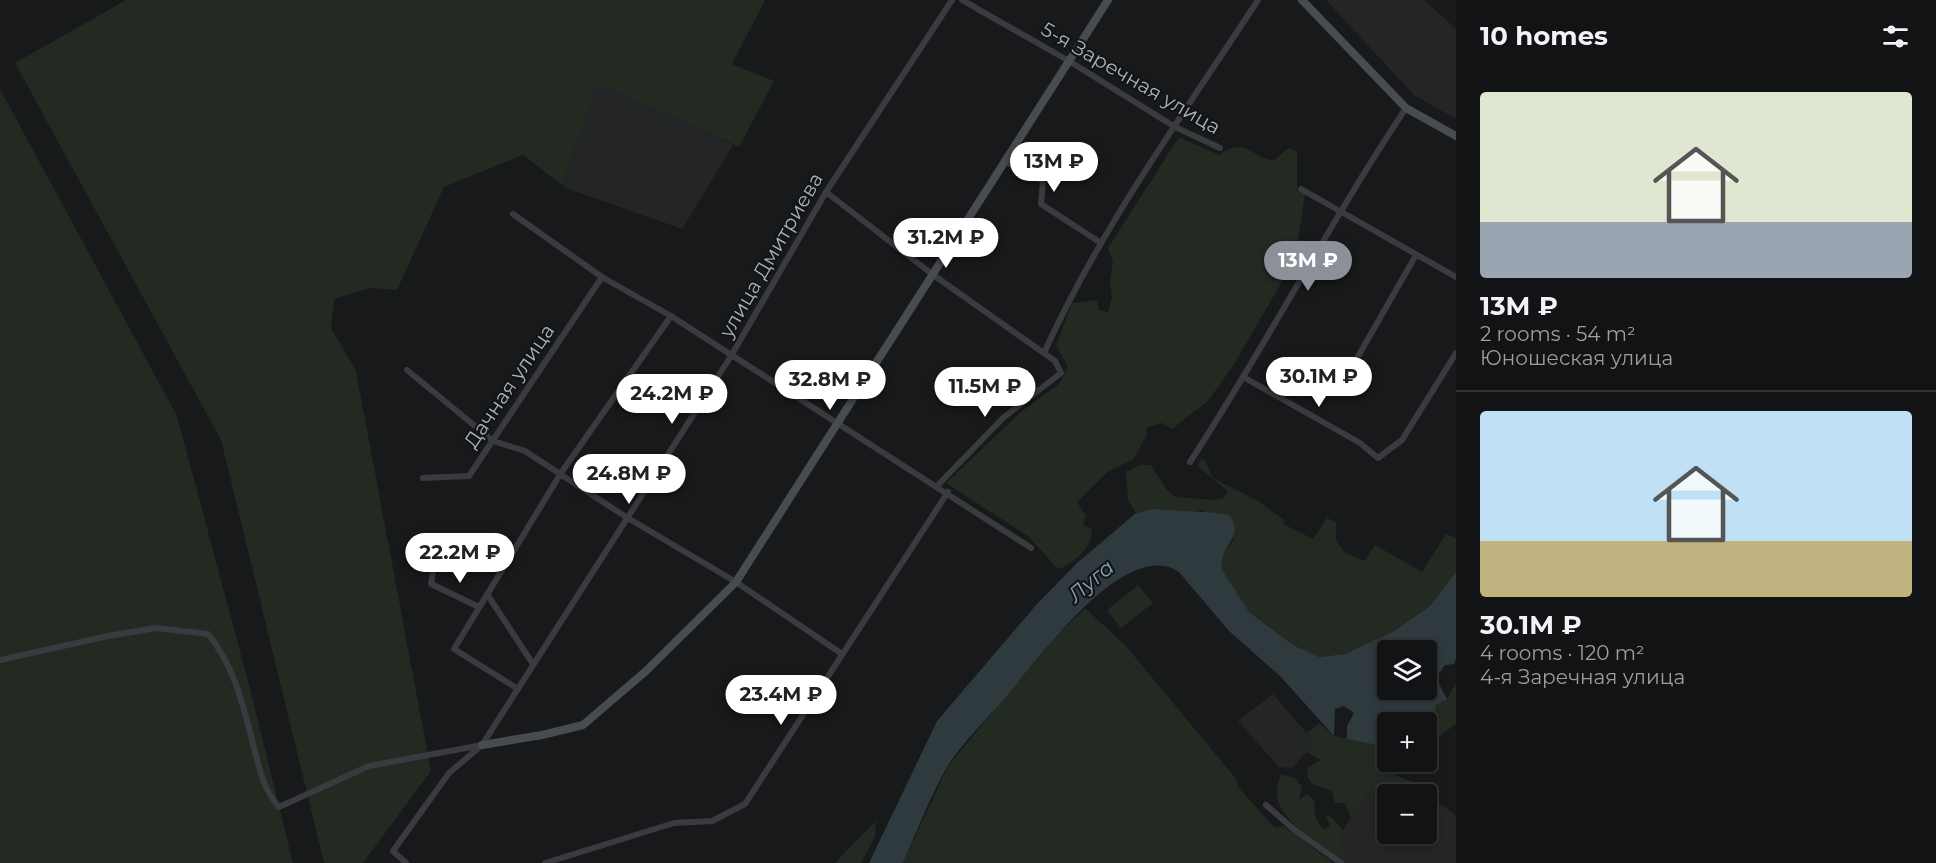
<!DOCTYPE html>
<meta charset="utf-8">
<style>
:root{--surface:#121314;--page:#1b1c1d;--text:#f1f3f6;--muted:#9c9ea0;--line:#313234;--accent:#8c9099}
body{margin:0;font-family:Montserrat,sans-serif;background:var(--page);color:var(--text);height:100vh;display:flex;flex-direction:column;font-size:22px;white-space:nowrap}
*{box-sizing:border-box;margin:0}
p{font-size:20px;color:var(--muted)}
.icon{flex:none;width:33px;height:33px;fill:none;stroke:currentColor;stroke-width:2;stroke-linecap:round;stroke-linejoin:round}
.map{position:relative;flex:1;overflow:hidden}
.drawer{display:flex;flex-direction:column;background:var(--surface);width:480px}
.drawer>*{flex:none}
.fabs{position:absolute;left:1377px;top:640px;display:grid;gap:12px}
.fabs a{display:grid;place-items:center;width:60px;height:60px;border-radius:6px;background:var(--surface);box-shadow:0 3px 9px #0003,0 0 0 2px var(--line);font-size:30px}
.price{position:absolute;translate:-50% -51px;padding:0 14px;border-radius:21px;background:#fff;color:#222;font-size:20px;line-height:39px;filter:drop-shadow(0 2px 3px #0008)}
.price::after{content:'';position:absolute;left:50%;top:36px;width:18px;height:14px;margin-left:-9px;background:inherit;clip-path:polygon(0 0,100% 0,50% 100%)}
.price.current{background:var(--accent);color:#fff}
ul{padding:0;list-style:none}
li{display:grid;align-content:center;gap:12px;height:318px;padding:0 24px}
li+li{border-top:2px solid var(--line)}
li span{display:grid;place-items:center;height:186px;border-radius:6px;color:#555}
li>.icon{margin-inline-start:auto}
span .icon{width:108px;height:108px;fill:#fffc;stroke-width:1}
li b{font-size:26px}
h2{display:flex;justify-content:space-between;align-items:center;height:72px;padding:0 24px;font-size:26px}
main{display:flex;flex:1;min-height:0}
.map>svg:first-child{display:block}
.built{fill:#242527;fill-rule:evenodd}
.green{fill:#232a22}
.water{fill:#2f3a3e;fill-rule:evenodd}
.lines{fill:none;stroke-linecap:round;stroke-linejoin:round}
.street{stroke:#3a3b3f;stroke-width:6}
.secondary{stroke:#484b4f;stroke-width:8}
.labels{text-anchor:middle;stroke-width:4.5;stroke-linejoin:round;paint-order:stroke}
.street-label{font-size:20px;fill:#abb2b9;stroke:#131415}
.water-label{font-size:21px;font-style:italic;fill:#84a4b3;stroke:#131415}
</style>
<main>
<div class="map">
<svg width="1456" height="863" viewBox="0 0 1456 863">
<rect width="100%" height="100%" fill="#18191a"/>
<g class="built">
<polygon points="1326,0 1424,0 1456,29 1456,119 1414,95"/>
<polygon points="597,82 733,145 682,229 563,187"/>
<polygon points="1273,694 1315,743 1292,768 1279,767 1238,721"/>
<path d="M1409,784L1431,796L1456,816V863H1346L1340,834L1369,792ZM1388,795H1426V834H1388Z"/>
</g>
<g class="green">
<polygon points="126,0 765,0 732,64 774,81 739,147 597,83 563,186 523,155 444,187 397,290 371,288 334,299 331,328 356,371 431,771 363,863 324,863 221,440 15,63"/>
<polygon points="0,89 177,416 251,692 293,863 0,863"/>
<path d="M1179,137L1219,155C1250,134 1249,160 1275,160L1288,148L1297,151V190L1305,194L1295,259L1233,366L1208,401L1172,429L1162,423L1146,428L1147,434L1134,459L1109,471L1077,502L1086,516L1083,525L1091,528C1096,544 1072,566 1058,569L1029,537L946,483L1023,410L1059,384L1068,367L1056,345L1072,303L1097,300L1099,310L1108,312L1112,297L1110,281L1113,262L1108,248Z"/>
<path d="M1204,459L1213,478L1258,501L1284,520L1283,524L1313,539L1327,518L1336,522V540L1344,552L1364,561L1375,545L1422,572L1446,534L1456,538V572L1430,606L1394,631L1345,654L1319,657L1293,645L1249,612L1221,568L1224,553L1234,539L1203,510C1180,515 1159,508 1136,513L1128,500L1126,472L1139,465H1151L1167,490L1175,497L1215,500L1222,499L1228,492L1199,467V462Z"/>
<polygon points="1138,585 1153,603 1121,628 1107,610"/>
<polygon points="1085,608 1125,645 1237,780 1238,787 1275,828 1284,826 1333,863 903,863 948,766 1058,634"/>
<polygon points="1456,683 1456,724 1427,745 1427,726 1433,722 1436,705 1447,699"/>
<polygon points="1319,723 1334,736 1387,747 1388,762 1404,762 1390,773 1430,789 1431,796 1409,784 1369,792 1351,818 1345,803 1335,803 1332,791 1312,784 1307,776 1308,767 1321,760 1307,752 1315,743 1307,733"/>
<path d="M1281,774L1295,778L1302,787L1299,800L1307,794L1315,802C1313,814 1315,820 1324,829L1330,826L1325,815L1331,817L1343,830L1340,834L1346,863C1327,854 1284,822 1278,801C1275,791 1278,783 1281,774Z"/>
<polygon points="876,821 875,836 861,863 835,863"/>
</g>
<path class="water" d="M1155,509C1180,512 1204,510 1229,515C1242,532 1230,539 1224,554C1222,558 1222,564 1221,568L1249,612L1293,645L1319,657L1345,654L1394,631L1430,606L1456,572V659L1454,664L1445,665L1436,678L1447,699L1436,705L1433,722L1427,726L1426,723H1388L1387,747L1347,739V726L1354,713L1344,706L1335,709L1334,736L1280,676L1229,631L1179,572C1125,536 1037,661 1006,697C988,718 961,744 947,767C930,797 917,831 903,863H869L937,721L1037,604L1077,563L1136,513ZM1388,651H1426V690H1388Z"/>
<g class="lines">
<g class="street">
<polyline points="962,0 1069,61 1175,127 1220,148"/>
<polyline points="1004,161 1043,181 1041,204 1101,243"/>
<polyline points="1301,189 1456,277"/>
<polyline points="826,192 932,274 1055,361 1061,373 1004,417 937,486"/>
<polyline points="513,214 602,277 671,316 1031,548"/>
<path d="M1044,353C1101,227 1183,115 1258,0"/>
<polyline points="407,370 493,441 525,451 626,517 736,582 842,654"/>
<polyline points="1348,374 1416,255"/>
<polyline points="1245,378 1360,443 1378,458 1402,440 1456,353"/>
<path d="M1190,462C1266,346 1329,223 1406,108"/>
<polyline points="423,478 469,476 602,277"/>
<polyline points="434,565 431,584 479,607"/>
<polyline points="487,594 533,664"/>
<path d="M0,660L108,636L156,628L208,634C234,665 243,705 253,744C260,770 262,787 279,807L369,766L482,745"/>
<polyline points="518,689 454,649 561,473 671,316"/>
<polyline points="1266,805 1296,831 1341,863"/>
<polyline points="406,863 393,851 449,773 482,745 731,356 826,192 952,0"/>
<polyline points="545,863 674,823 712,821 745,804 948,492"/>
</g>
<g class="secondary">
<polyline points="1302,0 1406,108 1456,136"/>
<polyline points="482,745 542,735 583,725 646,671 736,582 1108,0"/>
</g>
</g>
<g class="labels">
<g class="street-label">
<text transform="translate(1131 78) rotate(30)" y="7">5-я Заречная улица</text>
<text transform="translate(771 255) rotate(-60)" y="7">улица Дмитриева</text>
<text transform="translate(509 386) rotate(-56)" y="7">Дачная улица</text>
</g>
<g class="water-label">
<text transform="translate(1091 581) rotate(-40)" y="7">Луга</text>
</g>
</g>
</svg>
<div class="fabs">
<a><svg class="icon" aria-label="layers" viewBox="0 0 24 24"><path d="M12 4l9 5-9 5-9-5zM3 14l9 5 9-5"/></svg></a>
<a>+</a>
<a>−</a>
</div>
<b class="price" style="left:1054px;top:193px">13M ₽</b>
<b class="price" style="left:946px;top:269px">31.2M ₽</b>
<b class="price current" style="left:1308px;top:292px">13M ₽</b>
<b class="price" style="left:1319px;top:408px">30.1M ₽</b>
<b class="price" style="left:830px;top:411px">32.8M ₽</b>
<b class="price" style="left:985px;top:418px">11.5M ₽</b>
<b class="price" style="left:672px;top:425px">24.2M ₽</b>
<b class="price" style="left:629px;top:505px">24.8M ₽</b>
<b class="price" style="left:460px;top:584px">22.2M ₽</b>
<b class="price" style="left:781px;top:726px">23.4M ₽</b>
</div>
<section class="drawer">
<h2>10 homes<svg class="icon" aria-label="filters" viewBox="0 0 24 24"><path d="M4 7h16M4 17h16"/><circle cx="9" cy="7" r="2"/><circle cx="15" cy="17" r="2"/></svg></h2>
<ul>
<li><span style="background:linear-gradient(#dfe7d0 70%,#9aa5b1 0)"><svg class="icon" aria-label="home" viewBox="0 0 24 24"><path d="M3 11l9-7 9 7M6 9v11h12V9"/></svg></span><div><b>13M ₽</b><p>2 rooms · 54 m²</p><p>Юношеская улица</p></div></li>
<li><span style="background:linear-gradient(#bfe0f5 70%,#c2b280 0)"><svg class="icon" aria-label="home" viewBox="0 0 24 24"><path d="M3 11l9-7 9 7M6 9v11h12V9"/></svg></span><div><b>30.1M ₽</b><p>4 rooms · 120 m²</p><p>4-я Заречная улица</p></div></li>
</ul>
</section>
</main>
